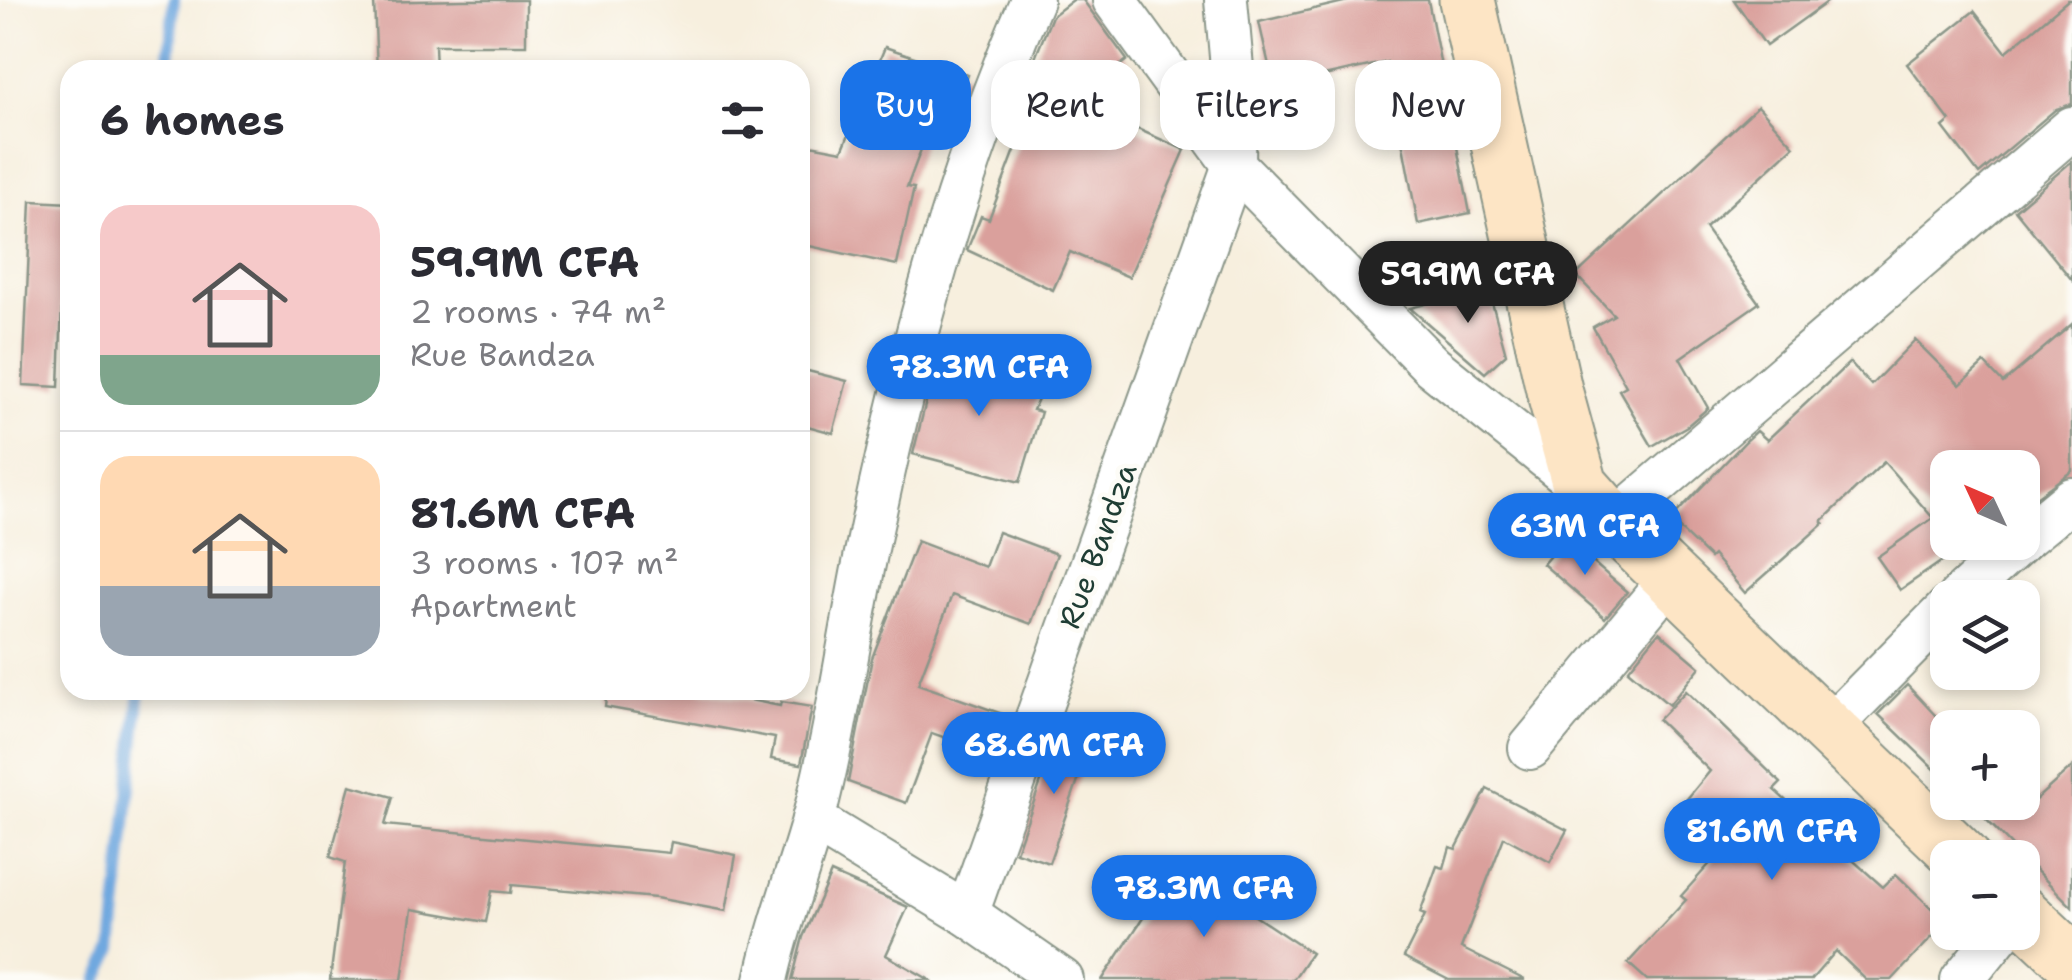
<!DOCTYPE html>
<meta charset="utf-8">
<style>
:root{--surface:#fff;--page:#f7f7f7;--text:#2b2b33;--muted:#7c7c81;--line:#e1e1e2;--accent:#1a73e8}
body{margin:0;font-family:"Shantell Sans",sans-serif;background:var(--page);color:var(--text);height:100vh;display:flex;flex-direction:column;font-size:38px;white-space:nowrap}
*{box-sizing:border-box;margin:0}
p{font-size:32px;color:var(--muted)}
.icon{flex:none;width:55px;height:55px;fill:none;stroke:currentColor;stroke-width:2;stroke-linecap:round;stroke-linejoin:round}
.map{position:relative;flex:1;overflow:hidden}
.drawer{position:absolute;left:60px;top:60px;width:750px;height:640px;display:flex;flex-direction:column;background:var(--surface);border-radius:30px;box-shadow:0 5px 15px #0003}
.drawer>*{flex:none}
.banner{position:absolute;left:840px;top:60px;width:950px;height:90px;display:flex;gap:20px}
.needle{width:65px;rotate:314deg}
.controls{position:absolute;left:1930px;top:450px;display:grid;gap:20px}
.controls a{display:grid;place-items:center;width:110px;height:110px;border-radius:20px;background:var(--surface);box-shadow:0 5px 15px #0003;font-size:50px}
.price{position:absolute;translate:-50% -85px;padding:0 22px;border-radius:35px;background:var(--accent);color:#fff;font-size:32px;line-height:65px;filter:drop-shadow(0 2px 5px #0008)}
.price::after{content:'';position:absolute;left:50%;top:60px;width:30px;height:22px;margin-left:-15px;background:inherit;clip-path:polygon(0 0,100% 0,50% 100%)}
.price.active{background:#222;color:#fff}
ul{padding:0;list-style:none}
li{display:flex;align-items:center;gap:30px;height:250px;padding:0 40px}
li+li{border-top:2px solid var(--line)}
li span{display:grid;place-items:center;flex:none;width:280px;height:200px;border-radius:30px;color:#555}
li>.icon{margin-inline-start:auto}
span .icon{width:120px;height:120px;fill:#fffc;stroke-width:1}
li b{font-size:42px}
h2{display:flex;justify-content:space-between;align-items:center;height:120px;padding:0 40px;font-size:42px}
.tag{padding:0 35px;border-radius:30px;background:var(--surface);box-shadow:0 5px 15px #0003;font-size:35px;line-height:90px}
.tag.active{background:var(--accent);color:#fff}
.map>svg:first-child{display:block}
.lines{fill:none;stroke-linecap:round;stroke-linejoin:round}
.stream{stroke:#70a8df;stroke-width:12}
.building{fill:#daa09c}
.street-casing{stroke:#8b9689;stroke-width:46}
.secondary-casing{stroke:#8b9689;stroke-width:59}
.street{stroke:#fff;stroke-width:42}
.secondary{stroke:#fde5c5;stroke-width:55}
.labels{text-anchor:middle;stroke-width:9;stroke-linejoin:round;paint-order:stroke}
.street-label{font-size:30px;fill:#1f3d34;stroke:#fdfcf7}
</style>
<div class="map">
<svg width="2072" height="980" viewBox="0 0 2072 980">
<rect width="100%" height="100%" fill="#fdfcf7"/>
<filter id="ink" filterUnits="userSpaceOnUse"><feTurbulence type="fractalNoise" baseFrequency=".01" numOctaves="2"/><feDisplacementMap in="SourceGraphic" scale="20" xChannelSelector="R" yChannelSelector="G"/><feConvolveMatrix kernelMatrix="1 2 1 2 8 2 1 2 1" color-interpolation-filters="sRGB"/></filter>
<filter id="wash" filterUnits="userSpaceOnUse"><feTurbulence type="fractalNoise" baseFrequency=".0048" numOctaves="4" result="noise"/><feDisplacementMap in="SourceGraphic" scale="40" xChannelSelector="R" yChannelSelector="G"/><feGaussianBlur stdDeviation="2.25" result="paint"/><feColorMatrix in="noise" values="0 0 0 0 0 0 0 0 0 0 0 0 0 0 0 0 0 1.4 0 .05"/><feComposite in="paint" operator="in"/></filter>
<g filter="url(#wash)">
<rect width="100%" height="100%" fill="#f7efde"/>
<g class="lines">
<g class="stream">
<polyline points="168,70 174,0"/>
<polyline points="98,980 113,949 140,690"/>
</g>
</g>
<g id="blocks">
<g class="building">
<polygon points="463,0 526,0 526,45 435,45 436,70 377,70 374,2"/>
<polygon points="1073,0 1083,0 1127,60 1074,101 1185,150 1129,277 1070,252 1053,290 967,250 981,216 989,219 1028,116 1014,110 1052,16"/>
<polygon points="1352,0 1428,0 1470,213 1418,224 1387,62 1274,87 1259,22"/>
<polygon points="1734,0 1830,0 1766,46"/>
<polygon points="2068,0 2072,0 2072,104 2056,109 1979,174 1943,127 1950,121 1907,64 1974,11 2006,52"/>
<polygon points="885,47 968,75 952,126 932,120 907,187 914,188 897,265 800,244 800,143 842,151"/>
<polygon points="1758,106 1794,146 1705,228 1759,303 1680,358 1708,408 1687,426 1652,446 1619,390 1626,386 1593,327 1614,315 1576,275"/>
<polygon points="2072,161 2072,280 2015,210"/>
<polygon points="31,201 70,203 70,302 62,302 59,387 23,385"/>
<polygon points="1488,288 1506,354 1485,373 1410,308"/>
<polygon points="2072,324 2072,471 2022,507 2022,468 1948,468 1948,557 1900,590 1877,557 1933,518 1884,462 1822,521 1824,523 1745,593 1713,555 1710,558 1670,520 1746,441 1757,431 1767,440 1850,362 1871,385 1915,340 1960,385 1984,363 2003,383"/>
<polygon points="938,353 1044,385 1033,410 1041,412 1020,482 913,454"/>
<polygon points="800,369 847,381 833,433 800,424"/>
<polygon points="998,532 1057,554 1031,624 952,595 918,684 1011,717 997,756 932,733 906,803 848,782 872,658 917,541 985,567"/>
<polygon points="1565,538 1627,592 1605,618 1543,564"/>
<polygon points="1659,632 1700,667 1669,705 1628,670"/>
<polygon points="1907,685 1948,729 1948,782 1878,714"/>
<polygon points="607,690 698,690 780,706 781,702 812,707 801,764 771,759 775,738 605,707"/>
<polygon points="1686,691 1781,783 1774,790 1883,887 1896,874 1946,922 1892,980 1866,980 1836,951 1811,980 1647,980 1628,963 1686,900 1681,896 1715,858 1700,846 1703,843 1672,817 1710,771 1658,720"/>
<polygon points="1059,731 1091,743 1049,863 1016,852"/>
<polygon points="2072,767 2072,907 1969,802 2033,802"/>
<polygon points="350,785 393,797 385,825 669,853 671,842 736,855 726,911 656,898 512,885 511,893 492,891 486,922 412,909 402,980 330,980 345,862 330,857"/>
<polygon points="1487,789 1567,830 1550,862 1504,837 1461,948 1525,980 1449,980 1404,957 1425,915 1420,913 1437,866 1444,868 1450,847 1456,849"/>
<polygon points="1178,865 1311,953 1293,980 1102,980"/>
<polygon points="831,873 908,907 886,955 930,980 792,980 803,937"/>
</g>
</g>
</g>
<g filter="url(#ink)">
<use href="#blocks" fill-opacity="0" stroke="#8b9689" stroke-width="2.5"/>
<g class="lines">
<defs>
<g id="street">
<polyline points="1114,0 1234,165 1432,366 1580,485"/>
<polyline points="1613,522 2072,128"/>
<polyline points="2022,540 2072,499"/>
<polyline points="1958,598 2020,542"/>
<polyline points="1828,729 1948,608"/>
<polyline points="1530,748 1672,577"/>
<polyline points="813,820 967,914 1062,980"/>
<polyline points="967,914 1234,165 1235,102 1226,0"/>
<path d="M766,980C778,924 798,874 813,820C837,730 849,635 868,544C907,358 955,175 1032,0"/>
<polyline points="1962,980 2001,932"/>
</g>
<g id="secondary">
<polyline points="1467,0 1554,390 1580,485 1613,522 1963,858"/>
<polyline points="2022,914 2072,961"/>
</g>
</defs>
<use href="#street" class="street-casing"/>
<use href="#secondary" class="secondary-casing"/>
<use href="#street" class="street"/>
<use href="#secondary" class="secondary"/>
</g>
</g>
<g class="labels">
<g class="street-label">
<text transform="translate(1098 546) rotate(-70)" y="10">Rue Bandza</text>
</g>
</g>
</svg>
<div class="controls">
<a><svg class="needle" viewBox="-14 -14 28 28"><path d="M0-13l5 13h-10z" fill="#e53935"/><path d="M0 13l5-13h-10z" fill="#7c7c81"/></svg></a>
<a><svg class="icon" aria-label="layers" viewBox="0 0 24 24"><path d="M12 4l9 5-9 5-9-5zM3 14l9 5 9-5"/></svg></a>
<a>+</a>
<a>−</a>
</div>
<b class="price active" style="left:1468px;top:326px">59.9M CFA</b>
<b class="price" style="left:979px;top:419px">78.3M CFA</b>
<b class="price" style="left:1585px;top:578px">63M CFA</b>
<b class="price" style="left:1054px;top:797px">68.6M CFA</b>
<b class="price" style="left:1772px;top:883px">81.6M CFA</b>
<b class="price" style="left:1204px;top:940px">78.3M CFA</b>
<div class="banner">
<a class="tag active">Buy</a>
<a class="tag">Rent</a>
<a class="tag">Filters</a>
<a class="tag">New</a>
</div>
<section class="drawer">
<h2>6 homes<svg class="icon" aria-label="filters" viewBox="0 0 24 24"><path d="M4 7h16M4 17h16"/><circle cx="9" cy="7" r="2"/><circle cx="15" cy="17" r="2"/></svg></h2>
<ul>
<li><span style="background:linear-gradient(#f6c9c9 75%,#7fa58c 0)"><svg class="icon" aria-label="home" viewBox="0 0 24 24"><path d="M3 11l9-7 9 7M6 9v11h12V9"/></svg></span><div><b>59.9M CFA</b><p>2 rooms · 74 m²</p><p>Rue Bandza</p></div></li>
<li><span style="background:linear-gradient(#ffd9b3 65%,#9aa5b1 0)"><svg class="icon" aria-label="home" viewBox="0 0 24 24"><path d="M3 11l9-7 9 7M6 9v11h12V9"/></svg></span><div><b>81.6M CFA</b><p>3 rooms · 107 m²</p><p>Apartment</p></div></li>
</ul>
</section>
</div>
